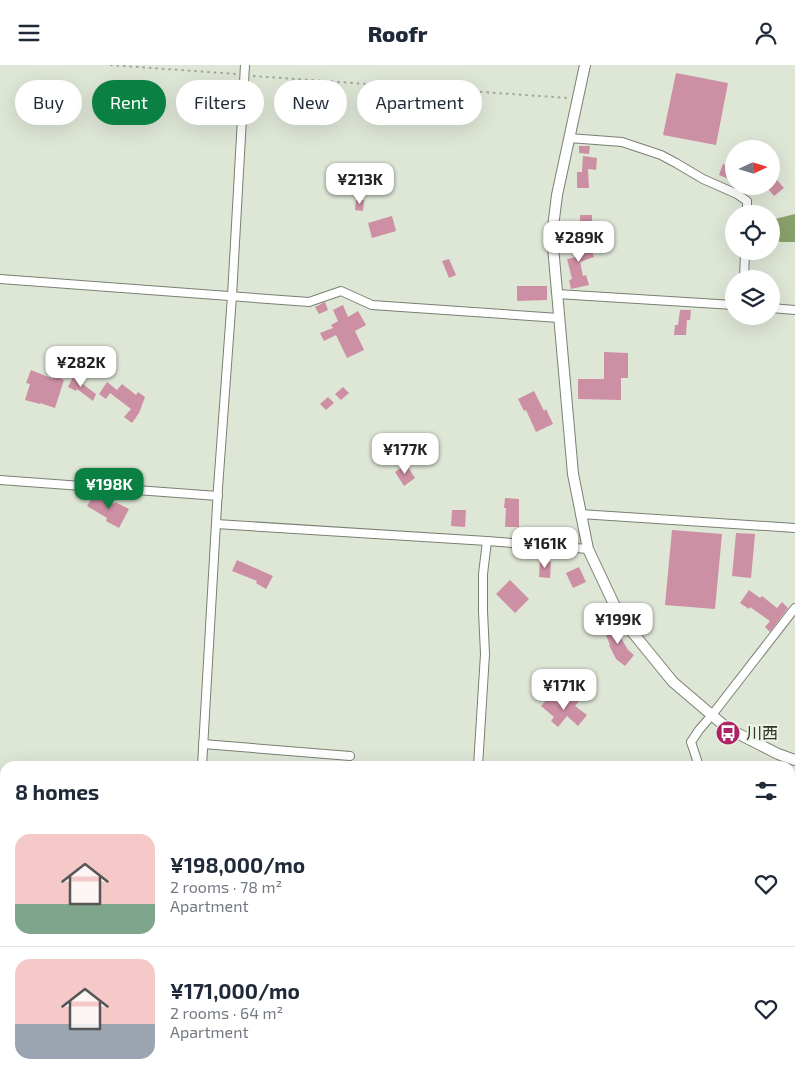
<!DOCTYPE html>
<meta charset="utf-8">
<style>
:root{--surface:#fff;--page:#f2f2f3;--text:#1f2937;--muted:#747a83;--line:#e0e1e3;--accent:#0b8043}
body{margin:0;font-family:"Exo 2","Noto Sans JP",sans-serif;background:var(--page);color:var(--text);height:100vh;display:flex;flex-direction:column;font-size:19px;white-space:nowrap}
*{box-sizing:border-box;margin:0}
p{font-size:16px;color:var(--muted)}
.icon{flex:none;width:28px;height:28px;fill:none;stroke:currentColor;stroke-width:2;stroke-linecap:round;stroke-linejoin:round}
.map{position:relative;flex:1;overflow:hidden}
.side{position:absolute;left:0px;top:696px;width:795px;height:321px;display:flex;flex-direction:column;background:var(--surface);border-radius:15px 15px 0 0;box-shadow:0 5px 20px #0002}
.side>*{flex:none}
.hud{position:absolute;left:15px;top:15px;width:500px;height:45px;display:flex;gap:10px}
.needle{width:32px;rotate:86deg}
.tools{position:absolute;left:725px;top:75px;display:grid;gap:10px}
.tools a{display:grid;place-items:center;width:55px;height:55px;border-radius:50%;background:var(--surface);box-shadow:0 5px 20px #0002;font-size:25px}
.price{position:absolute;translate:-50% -42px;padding:0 11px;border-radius:10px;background:#fff;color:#222;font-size:16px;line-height:32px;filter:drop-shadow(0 1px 2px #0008)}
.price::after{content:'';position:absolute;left:50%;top:30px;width:15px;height:11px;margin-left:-8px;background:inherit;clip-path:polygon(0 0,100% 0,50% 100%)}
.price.current{background:var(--accent);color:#fff}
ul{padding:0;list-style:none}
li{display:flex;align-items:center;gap:15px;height:125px;padding:0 15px}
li+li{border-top:1px solid var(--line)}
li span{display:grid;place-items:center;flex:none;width:140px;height:100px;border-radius:15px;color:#555}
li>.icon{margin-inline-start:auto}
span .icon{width:60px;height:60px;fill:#fffc;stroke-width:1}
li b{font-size:21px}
h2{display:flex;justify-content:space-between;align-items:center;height:60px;padding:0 15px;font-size:21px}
.pill{padding:0 18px;border-radius:22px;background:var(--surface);box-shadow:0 5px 20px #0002;font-size:18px;line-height:45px}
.pill.current{background:var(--accent);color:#fff}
header{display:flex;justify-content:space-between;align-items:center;height:65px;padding:0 15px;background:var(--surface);font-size:22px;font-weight:800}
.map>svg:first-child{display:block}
.water{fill:#89a16b}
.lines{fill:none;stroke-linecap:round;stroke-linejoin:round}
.stream{stroke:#89a16b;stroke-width:2.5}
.building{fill:#cd8fa3}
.minor-casing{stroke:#798072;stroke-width:10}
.tertiary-casing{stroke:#798072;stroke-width:12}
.path{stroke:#a1a79a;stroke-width:2;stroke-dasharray:2.5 4;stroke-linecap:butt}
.minor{stroke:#fff;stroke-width:8}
.tertiary{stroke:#fff;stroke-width:10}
.labels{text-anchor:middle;stroke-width:4;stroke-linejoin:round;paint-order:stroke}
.poi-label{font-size:16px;fill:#32352e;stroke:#ebf3e3;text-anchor:start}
</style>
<header><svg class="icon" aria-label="menu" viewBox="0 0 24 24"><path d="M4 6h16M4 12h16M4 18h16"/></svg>Roofr<svg class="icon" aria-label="person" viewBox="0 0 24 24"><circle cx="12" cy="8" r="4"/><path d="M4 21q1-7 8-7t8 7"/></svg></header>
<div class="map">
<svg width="795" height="1017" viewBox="0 0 795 1017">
<rect width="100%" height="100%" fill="#dee6d6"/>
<polygon class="water" points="795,149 795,177 781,177 771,174 771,155"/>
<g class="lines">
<g class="stream">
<polyline points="790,792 795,776"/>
<polyline points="731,1017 732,1012"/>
</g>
</g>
<g class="building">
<polygon points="676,8 728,18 716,80 663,70"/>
<polygon points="384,24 395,25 394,34 390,34 389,52 377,51 378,37 383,37"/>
<polygon points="579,81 590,81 589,89 579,88"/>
<polygon points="583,91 597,93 596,105 588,104 589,123 577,123 577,107 582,107"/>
<polygon points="723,99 734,103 734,116 719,110"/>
<polygon points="771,108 784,123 774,131 766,121 771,121"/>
<polygon points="356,135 364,135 363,146 355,145"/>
<rect x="580" y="150" width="12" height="11"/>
<polygon points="392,151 396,166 372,173 368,158"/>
<polygon points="581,170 586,185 591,183 594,192 580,197 583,211 586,210 589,220 571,224 569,215 572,214 567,194 576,192 570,173"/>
<polygon points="449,194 456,210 449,213 442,196"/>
<polygon points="517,221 547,221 547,235 517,236"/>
<polygon points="325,237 328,245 319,249 315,242"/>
<polygon points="343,240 348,252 358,246 366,260 355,266 364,285 347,293 336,270 324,276 320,268 333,263 331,260 338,256 333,245"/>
<polygon points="680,245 691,245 690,255 687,255 686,270 674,270 675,260 678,260"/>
<polygon points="604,287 628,288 628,313 621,313 621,335 578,334 578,314 604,314"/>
<polygon points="31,305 53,314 54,311 64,315 55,343 40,338 40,339 25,335 30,319 26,318"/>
<polygon points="74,310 82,314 80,317 96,329 93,336 77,324 76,326 68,322"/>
<polygon points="107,317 117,325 122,319 136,330 138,327 145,332 139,348 132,358 124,352 131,344 110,328 106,334 99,329"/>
<polygon points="343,322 349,328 341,335 335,329"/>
<polygon points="534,326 544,346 546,344 553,359 536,367 526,345 524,346 518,334"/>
<polygon points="328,332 334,338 326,345 320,339"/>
<polygon points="406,399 415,413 404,421 395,407"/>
<polygon points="95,428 114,439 115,437 129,444 119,463 106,456 107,453 87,441"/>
<polygon points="505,433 519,434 519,462 505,462 506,443 504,443"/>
<polygon points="452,445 466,445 465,462 451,461"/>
<polygon points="672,465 722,469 715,544 665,540"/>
<polygon points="736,468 755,469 751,513 732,511"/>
<polygon points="237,495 273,511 266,524 256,518 257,516 232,506"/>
<polygon points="540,496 551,497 550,513 539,512"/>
<polygon points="579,502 586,517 573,523 566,508"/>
<polygon points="510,515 529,534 515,548 496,529"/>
<polygon points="749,525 760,533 762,531 777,543 782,537 788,543 770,567 765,562 770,556 750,542 749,544 740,538"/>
<polygon points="600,539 607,541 608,543 605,555 596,552"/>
<polygon points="616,558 619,565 617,566 628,585 634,590 625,601 616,594 609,580 610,580 603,563"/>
<polygon points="573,630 579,636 575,641 587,650 578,661 567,651 558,662 551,656 554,652 541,641 550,631 563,642"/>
</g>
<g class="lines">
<defs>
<g id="minor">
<polyline points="569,73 622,77 661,90 676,98 703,114 737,129 747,136 747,149"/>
<polyline points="0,214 309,237 341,226 372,240 559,253"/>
<polyline points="744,214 745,186"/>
<polyline points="557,229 734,240"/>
<polyline points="771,243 795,245"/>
<polyline points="0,415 218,431"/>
<polyline points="580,449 795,463"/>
<polyline points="216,459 487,476 588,484"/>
<polyline points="203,679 350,691"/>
<polyline points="202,701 218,423 232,231 245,0"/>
<polyline points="478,701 485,589 483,546 483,509 487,476"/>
<polyline points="699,701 691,677 699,665 712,650 795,543"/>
<polyline points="0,856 5,856"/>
<polyline points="790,946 795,948"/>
<polyline points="187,1017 187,1012"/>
<polyline points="462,1017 462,1012"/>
<polyline points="685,1017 685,1012"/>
</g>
<polyline id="tertiary" points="585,0 557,130 552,170 573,409 588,484 620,552 673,617 727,663 778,689 795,695"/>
</defs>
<use href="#minor" class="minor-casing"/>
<use href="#tertiary" class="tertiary-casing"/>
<g class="path">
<polyline points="110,0 236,9"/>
<polyline points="253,11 568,33"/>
</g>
<use href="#minor" class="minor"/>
<use href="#tertiary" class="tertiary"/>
</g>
<defs>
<symbol id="bus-disc" viewBox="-11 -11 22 22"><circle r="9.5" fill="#ad2363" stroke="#ebf3e3"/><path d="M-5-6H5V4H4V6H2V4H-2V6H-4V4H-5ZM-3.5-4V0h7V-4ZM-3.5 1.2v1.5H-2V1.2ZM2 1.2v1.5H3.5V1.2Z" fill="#fff"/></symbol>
</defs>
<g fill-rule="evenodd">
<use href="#bus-disc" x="714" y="654" width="28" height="28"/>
</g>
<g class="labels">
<g class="poi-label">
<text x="746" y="674">川西</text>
</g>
</g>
</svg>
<div class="tools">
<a><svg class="needle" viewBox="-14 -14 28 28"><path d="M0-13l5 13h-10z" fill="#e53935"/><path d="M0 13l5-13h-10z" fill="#747a83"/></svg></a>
<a><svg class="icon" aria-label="locate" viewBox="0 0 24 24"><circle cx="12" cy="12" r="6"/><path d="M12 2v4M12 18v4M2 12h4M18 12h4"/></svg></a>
<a><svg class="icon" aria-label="layers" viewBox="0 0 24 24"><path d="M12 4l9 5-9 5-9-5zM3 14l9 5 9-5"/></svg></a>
</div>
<b class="price" style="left:360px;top:140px">¥213K</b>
<b class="price" style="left:579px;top:198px">¥289K</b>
<b class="price" style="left:81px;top:323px">¥282K</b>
<b class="price" style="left:405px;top:410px">¥177K</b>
<b class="price current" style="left:109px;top:445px">¥198K</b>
<b class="price" style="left:545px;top:504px">¥161K</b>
<b class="price" style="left:618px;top:580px">¥199K</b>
<b class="price" style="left:564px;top:646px">¥171K</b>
<div class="hud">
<a class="pill">Buy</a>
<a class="pill current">Rent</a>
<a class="pill">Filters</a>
<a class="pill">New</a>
<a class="pill">Apartment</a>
</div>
<section class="side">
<h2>8 homes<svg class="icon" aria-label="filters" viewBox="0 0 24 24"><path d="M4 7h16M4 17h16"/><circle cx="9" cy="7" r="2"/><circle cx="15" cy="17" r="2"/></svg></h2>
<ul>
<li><span style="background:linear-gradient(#f6c9c9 70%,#7fa58c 0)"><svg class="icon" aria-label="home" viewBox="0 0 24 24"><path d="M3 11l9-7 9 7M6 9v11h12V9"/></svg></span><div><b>¥198,000/mo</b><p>2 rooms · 78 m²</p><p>Apartment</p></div><svg class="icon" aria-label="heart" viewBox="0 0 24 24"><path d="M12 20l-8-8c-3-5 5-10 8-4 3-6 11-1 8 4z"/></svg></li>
<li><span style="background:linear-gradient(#f6c9c9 65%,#9aa5b1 0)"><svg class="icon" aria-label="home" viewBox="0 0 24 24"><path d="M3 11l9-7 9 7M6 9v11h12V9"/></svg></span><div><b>¥171,000/mo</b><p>2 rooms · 64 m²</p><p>Apartment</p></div><svg class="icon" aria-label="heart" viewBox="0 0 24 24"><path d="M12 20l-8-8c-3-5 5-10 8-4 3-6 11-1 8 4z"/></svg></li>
</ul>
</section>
</div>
